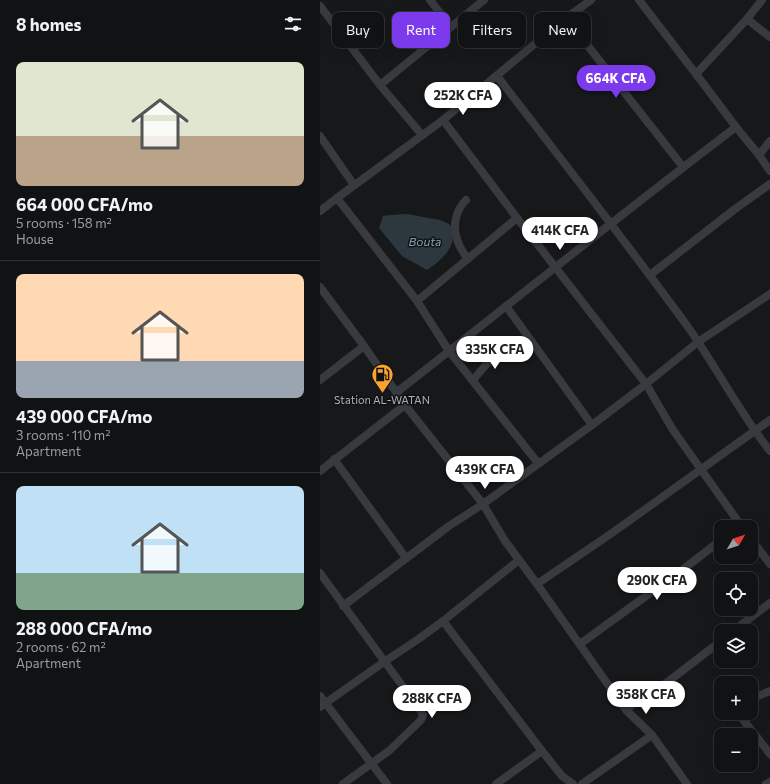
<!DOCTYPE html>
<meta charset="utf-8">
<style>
:root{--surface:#111214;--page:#1a1b1d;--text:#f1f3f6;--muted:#9c9ea0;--line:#303234;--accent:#7c3aed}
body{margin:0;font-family:Commissioner,sans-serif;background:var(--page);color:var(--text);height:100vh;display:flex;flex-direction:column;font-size:15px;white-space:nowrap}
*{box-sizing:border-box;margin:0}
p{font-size:13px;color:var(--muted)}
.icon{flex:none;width:22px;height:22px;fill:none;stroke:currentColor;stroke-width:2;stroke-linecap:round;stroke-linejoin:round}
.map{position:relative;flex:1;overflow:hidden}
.side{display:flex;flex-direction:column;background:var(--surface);width:320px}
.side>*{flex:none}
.banner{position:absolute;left:12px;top:12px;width:378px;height:36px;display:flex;gap:8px}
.needle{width:26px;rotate:51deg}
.tools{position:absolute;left:394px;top:520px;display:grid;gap:8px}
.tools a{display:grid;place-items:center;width:44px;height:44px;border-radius:8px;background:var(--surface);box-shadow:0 4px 16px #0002,0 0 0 1px var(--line);font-size:20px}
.price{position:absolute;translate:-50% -34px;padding:0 9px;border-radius:14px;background:#fff;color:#222;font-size:13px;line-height:26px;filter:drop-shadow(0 1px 2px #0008)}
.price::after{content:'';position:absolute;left:50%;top:24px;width:12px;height:9px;margin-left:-6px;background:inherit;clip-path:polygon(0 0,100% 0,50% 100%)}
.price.current{background:var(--accent);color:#fff}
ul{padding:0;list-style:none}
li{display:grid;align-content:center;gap:8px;height:212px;padding:0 16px}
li+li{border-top:1px solid var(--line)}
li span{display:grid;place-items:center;height:124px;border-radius:8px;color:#555}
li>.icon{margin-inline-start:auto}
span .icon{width:72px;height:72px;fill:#fffc;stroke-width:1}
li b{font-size:17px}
h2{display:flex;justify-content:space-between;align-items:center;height:48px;padding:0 16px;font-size:17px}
.pill{padding:0 14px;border-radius:8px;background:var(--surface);box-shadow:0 4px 16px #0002,0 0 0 1px var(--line);font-size:14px;line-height:36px}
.pill.current{background:var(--accent);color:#fff}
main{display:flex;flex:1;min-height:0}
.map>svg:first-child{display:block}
.water{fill:#2d383e}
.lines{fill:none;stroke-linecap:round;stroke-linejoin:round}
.minor{stroke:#383a3f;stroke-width:8}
.labels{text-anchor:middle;stroke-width:3;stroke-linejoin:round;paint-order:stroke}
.poi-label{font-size:11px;fill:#a9b0ba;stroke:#121215}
.water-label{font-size:12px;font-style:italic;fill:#7fa1b6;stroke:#121215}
</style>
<main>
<section class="side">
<h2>8 homes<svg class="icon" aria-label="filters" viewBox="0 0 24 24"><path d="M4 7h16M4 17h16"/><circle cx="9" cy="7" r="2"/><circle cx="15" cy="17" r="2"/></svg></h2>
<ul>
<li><span style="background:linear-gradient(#dfe7d0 60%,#b9a48a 0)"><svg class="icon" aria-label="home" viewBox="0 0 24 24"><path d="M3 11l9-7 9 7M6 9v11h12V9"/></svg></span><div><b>664 000 CFA/mo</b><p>5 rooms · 158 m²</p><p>House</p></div></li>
<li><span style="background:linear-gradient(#ffd9b3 70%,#9aa5b1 0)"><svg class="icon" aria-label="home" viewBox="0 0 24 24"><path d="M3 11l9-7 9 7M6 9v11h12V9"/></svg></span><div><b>439 000 CFA/mo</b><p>3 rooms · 110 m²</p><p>Apartment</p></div></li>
<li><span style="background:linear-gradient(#bfe0f5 70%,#7fa58c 0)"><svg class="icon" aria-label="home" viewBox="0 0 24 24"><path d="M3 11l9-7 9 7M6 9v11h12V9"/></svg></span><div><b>288 000 CFA/mo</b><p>2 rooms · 62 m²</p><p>Apartment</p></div></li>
</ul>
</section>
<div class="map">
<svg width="450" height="784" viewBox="0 0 450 784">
<rect width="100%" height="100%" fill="#17181a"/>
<path class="water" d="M87,214L120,220L129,224C131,226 133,229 133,232C135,249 119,262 107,270L82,256L59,228L63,216L70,215Z"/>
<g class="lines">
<g class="minor">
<polyline points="110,0 131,27"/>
<polyline points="319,0 376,74 416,127 439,155 450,171"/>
<polyline points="0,6 60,85 102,135"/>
<polyline points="246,18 363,167"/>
<polyline points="427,19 450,37"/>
<polyline points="376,74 427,19 442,0"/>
<path d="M177,76C241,159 306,242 368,327C397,368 419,412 450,451"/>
<polyline points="60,85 131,27 164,0"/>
<polyline points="123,120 197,218 326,384 353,430 422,527"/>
<polyline points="0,136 34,185"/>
<polyline points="439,155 450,141"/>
<polyline points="17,198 97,301 129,351 218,463"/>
<path d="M146,200C135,211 132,228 138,242C140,248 144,254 148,259"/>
<polyline points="0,211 17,198 123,120 246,18 271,0"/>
<polyline points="330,275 415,209 450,184"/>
<polyline points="0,287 44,346 85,405 163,504 185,541 217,584 306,710 332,735 367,784"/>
<polyline points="97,301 197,218"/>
<polyline points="186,306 272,425"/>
<polyline points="0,380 44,346"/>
<polyline points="153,380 177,352 191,349"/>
<path d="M77,392C190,304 301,214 416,127"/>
<polyline points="14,459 86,558"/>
<polyline points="0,471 85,405"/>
<polyline points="431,539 450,564"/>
<polyline points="0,573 100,710 103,715 101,720 70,750 23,784"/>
<polyline points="217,584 292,533 450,420"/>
<polyline points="23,606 129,526 163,504 272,425 326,384 378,342 450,294"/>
<polyline points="123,621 222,751"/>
<polyline points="413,631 450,603"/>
<polyline points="260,644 370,564 401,540"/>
<polyline points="0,696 67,784"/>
<polyline points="431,699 450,691"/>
<polyline points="0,707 64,662 100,638 123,621 199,560"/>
<polyline points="306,710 327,693 341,687 401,641"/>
<polyline points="418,713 450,754"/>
<polyline points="176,784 222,751 242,776 253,784"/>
<polyline points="262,784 332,735"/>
<polyline points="446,784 450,782"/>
</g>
</g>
<defs>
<symbol id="fuel-pin" viewBox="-11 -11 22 30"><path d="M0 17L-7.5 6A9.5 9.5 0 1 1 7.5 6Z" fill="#f9a330" stroke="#121215"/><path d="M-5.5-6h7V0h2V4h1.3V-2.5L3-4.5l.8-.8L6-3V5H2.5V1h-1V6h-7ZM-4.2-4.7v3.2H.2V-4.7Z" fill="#111"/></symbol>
</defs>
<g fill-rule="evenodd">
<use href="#fuel-pin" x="50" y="362" width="25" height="34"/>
</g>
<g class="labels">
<g class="poi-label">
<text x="62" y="404">Station AL-WATAN</text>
</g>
<g class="water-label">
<text x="105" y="246">Bouta</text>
</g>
</g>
</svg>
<div class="tools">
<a><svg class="needle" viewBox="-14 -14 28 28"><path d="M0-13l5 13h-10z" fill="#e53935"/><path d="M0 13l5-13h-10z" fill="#9c9ea0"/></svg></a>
<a><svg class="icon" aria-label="locate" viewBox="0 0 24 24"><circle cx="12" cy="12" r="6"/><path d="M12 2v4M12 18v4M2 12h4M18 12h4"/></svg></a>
<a><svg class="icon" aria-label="layers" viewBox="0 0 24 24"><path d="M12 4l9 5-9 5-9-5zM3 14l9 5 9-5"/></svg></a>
<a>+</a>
<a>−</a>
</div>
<b class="price current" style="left:296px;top:99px">664K CFA</b>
<b class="price" style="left:143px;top:116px">252K CFA</b>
<b class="price" style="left:240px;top:251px">414K CFA</b>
<b class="price" style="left:175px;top:370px">335K CFA</b>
<b class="price" style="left:165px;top:490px">439K CFA</b>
<b class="price" style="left:337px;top:601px">290K CFA</b>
<b class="price" style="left:326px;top:715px">358K CFA</b>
<b class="price" style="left:112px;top:719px">288K CFA</b>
<div class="banner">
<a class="pill">Buy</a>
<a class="pill current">Rent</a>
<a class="pill">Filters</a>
<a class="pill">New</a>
</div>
</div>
</main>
